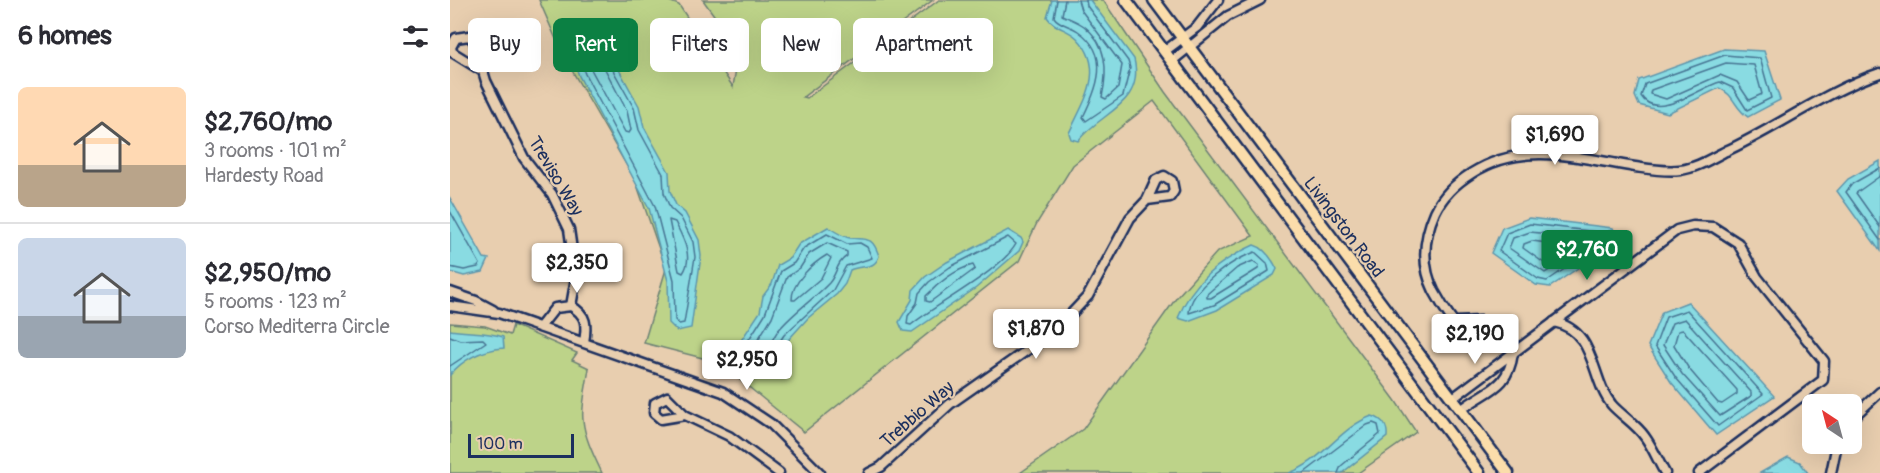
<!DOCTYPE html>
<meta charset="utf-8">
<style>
:root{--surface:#fff;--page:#f2f2f3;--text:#2b2b33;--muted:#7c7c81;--line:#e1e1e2;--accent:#0b8043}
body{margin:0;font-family:Pangolin,sans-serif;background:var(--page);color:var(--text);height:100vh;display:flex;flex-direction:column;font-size:22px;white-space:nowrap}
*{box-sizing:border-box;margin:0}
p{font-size:20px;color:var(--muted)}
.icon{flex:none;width:33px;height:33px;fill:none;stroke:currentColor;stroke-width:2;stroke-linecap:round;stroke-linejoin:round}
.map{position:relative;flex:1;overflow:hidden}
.side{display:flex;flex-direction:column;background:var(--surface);width:450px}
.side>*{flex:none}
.guide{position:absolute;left:18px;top:18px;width:570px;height:54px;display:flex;gap:12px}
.needle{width:39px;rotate:324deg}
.tools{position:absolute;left:1352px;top:394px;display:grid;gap:12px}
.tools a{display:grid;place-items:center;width:60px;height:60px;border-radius:9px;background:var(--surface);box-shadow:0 6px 24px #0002;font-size:30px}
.scale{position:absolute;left:18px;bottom:15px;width:106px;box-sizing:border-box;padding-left:6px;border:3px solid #1b2f5e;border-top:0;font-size:16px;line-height:21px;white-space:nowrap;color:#1b2f5e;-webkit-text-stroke:4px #e8ceaf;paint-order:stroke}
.price{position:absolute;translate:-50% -51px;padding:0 14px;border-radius:6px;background:#fff;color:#222;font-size:20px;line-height:39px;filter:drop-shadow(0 2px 3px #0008)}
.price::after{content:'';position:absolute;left:50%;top:36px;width:18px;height:14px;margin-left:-9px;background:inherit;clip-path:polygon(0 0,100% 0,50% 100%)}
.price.active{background:var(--accent);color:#fff}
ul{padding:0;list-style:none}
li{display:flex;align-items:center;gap:18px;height:150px;padding:0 18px}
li+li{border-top:2px solid var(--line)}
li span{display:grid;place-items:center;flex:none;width:168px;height:120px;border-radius:9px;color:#555}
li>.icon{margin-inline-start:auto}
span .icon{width:72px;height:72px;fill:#fffc;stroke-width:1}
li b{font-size:26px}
h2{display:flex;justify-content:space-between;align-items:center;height:72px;padding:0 18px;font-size:26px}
.chip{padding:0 21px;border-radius:9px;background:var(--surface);box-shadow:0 6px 24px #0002;font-size:21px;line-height:54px}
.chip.active{background:var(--accent);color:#fff}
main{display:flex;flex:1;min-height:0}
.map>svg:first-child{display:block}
.green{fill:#bdd389;stroke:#6c8174;stroke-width:1.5}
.water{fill:#89dbe2;stroke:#5d96ad;stroke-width:1.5}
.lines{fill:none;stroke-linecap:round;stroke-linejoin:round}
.shore{stroke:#477493;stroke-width:1.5}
.minor-casing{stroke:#1b2f5e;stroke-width:13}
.major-casing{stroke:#1b2f5e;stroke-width:15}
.minor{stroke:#e8ceaf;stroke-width:8}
.major{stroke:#fbddab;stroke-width:10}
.labels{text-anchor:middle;stroke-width:4.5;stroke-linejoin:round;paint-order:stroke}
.street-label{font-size:18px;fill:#1b2f5e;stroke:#e8ceaf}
</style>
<main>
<section class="side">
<h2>6 homes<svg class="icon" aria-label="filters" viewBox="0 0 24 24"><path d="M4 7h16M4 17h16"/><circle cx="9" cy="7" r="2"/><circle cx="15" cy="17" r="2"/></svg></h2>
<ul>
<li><span style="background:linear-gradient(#ffd9b3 65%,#b9a48a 0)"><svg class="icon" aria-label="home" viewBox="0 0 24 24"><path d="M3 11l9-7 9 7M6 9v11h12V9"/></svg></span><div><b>$2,760/mo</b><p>3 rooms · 101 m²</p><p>Hardesty Road</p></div></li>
<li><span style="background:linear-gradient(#c9d6e8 65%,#9aa5b1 0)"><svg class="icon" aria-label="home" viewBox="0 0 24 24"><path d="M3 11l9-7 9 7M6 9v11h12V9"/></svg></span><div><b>$2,950/mo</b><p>5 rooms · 123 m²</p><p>Corso Mediterra Circle</p></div></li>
</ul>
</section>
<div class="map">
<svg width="1430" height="473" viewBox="0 0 1430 473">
<rect width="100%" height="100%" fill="#e8ceaf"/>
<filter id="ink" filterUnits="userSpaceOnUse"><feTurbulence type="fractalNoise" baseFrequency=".0167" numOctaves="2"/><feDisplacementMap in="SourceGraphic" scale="12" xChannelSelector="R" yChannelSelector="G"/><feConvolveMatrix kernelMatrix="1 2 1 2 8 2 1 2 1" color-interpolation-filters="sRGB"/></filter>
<g filter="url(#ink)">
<g class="green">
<polygon points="89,0 216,0 229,5 283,87 288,56 274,44 276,38 266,18 253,0 483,0 353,97 357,98 489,0 653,0 715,92 945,400 966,432 908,473 570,473 633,429 727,297 767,252 803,236 704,101 623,165 587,223 569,261 354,432 268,362 194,343 216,269 186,182 112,53"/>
<path d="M0,323L35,326L60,335L63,325L127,353L122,360L139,368C137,384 131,405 133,420C135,439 144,456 152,473H0Z"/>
</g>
<g class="water">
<path d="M602,0H640L684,59C695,105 650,112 628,141L621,139L619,133C634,101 657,69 627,38C618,29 605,29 597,17Z"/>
<polygon points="121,25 147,30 189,106 194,127 219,172 220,191 226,205 235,213 249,240 251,256 241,328 227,331 219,323 218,281 199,208 129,76 114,30"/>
<path d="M1274,49L1314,51L1330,100L1298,117C1285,109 1284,94 1269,88L1218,113L1189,105L1185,96L1189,80Z"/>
<polygon points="1430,161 1430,251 1387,191 1398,179"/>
<polygon points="0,198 34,258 39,259 33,272 14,276 0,272"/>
<polygon points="1079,218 1163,228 1168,241 1100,287 1086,285 1041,253 1052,228"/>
<path d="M378,227C384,231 393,237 400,238C416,240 422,235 429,256C424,271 412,264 400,270L395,284L387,294L358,318L339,339L321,366L311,375L300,376L288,360L290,342L310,312L313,296L322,284L328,265L340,258L349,244Z"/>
<polygon points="558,230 571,238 573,242 569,251 526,288 462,332 453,331 449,322 462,300 463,290 475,277 497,262"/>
<path d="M804,245C815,248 822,259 827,269L824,275L767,310L738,321L728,318C742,282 769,261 804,245Z"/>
<polygon points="1238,302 1324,396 1266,435 1221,382 1198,346 1212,312"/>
<path d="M0,330C17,333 36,331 53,337L54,348C32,350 14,358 0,375Z"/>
<path d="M922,416C933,419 938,427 937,437L892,473H839C871,463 890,427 922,416Z"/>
<polygon points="1338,457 1350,462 1358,473 1310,473"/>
</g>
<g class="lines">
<g class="shore">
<path d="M607,0L604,17C609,25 620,25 628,31C662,55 647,88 633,117L636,121L673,96L680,68L678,61L637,6L636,0"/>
<path d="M615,0L612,15C618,18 627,21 634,26C657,44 658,70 652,97L656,99L668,88L672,65L631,10L628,0"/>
<polygon points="125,31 144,36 184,108 189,130 213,174 214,193 220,208 231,218 243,242 245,257 234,323 229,324 225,320 224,280 205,206 135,74 122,38 121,33"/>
<polygon points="136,41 144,48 177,111 181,130 179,133 175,132 142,71 132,45"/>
<path d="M1275,55L1310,58L1321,98L1297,110L1283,88L1270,82C1250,87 1207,122 1191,96L1195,84Z"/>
<polygon points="1276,63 1304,65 1312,94 1299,100 1287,82 1270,75 1216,99 1200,94 1201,90"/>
<polyline points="1430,168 1402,184 1396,192 1430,240"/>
<polyline points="1430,176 1406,193 1430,227"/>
<polyline points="0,211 30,264 28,267 14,270 0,267"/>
<path d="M219,220L225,222C233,238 244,257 233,273L229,271Z"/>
<polygon points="1080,224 1157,233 1160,238 1097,281 1088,279 1049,251 1057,233"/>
<polygon points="1080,232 1138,238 1141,242 1095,273 1059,248 1063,238"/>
<polygon points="377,234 397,244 410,243 417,247 422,258 396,266 383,290 334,335 316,363 308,370 301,370 294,359 296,344 315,314 331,271 344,263 354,248"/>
<path d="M558,237L566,244C552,270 486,304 461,325L457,324L458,316L467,303L469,293L479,282L500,267Z"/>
<polygon points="1082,241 1113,245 1116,248 1094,263 1073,248 1074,244"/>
<path d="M377,243L397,252V256C386,263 387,274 379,283C363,300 342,313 327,332C321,341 315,358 304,361V346L322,317L337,277L350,268L359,254Z"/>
<path d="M805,252L817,263L819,271L764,305L739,313C740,287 783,260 805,252Z"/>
<path d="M377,255L381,258L371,278L345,300H342C341,283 363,263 377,255Z"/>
<polygon points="803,261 809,265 808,269 761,298 757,298 757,294 787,268"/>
<path d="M523,265L525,269L480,302L476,301V296C488,283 506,269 523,265Z"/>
<polygon points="1237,310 1313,394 1268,426 1226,378 1205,346 1216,317"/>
<polygon points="1235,319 1301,392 1301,396 1270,416 1232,374 1213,345 1222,323"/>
<polygon points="1233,330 1287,390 1287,394 1272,404 1268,403 1239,369 1224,345 1228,331"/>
<polyline points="0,336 10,340 33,339 36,342 0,366"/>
<polyline points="854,473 917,425 923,423 928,425 930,434 891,466 888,473"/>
</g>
<defs>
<g id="minor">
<polyline points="715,51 747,27 768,0"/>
<polyline points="722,61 778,16 810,0"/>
<polyline points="31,70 2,52 1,47 6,38 19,36 24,41 36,81 74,158 102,194 119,229 126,278 121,306"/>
<polyline points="0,292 26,301 43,310"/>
<polyline points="0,306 49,313 273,392 321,424 370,473"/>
<path d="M1005,322L1031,321L1036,328L1035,338L1026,343C1012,339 991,304 984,291C971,265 974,237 985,212C993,195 1006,183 1022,173C1074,140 1129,158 1185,167C1199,169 1216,172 1230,170C1247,168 1262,158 1276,151C1328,127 1376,91 1430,73"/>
<path d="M1104,322C1147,331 1140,379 1162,405C1172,416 1186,424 1195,437C1203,448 1208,461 1215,473"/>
<path d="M90,327L105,308L121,306C137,315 137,325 134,342"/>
<polyline points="1003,398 1227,230 1243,226 1263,227 1288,243 1307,277 1374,361 1373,380 1249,473"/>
<path d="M1011,410C1037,389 1058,390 1063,353"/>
<polyline points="235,415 211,419 204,413 205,403 217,397 235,415 279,436 329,473"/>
<polyline points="1401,419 1430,392"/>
<polyline points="419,473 431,467 500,404 606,330 638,296 680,218 697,200 706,180 714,176 722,181 724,191 720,197 697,200"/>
<polyline points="1381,473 1387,444"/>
</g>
<g id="major">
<polyline points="676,0 1029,473"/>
<polyline points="704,0 1058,473"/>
</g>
</defs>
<use href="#minor" class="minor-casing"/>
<use href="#major" class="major-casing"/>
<use href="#minor" class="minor"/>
<use href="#major" class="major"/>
</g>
</g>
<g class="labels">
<g class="street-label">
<text transform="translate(106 176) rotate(59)" y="6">Treviso Way</text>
<text transform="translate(894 227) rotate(53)" y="6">Livingston Road</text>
<text transform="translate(467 414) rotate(-41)" y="6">Trebbio Way</text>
</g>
</g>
</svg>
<div class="tools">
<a><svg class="needle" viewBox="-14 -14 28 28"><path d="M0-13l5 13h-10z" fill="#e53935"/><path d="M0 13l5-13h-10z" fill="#7c7c81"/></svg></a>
</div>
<div class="scale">100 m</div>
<b class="price" style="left:1105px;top:166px">$1,690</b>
<b class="price active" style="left:1137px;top:281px">$2,760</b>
<b class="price" style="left:127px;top:294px">$2,350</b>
<b class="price" style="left:586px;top:360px">$1,870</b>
<b class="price" style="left:1025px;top:365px">$2,190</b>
<b class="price" style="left:297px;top:391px">$2,950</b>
<div class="guide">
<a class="chip">Buy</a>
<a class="chip active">Rent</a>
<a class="chip">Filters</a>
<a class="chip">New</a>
<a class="chip">Apartment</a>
</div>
</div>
</main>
